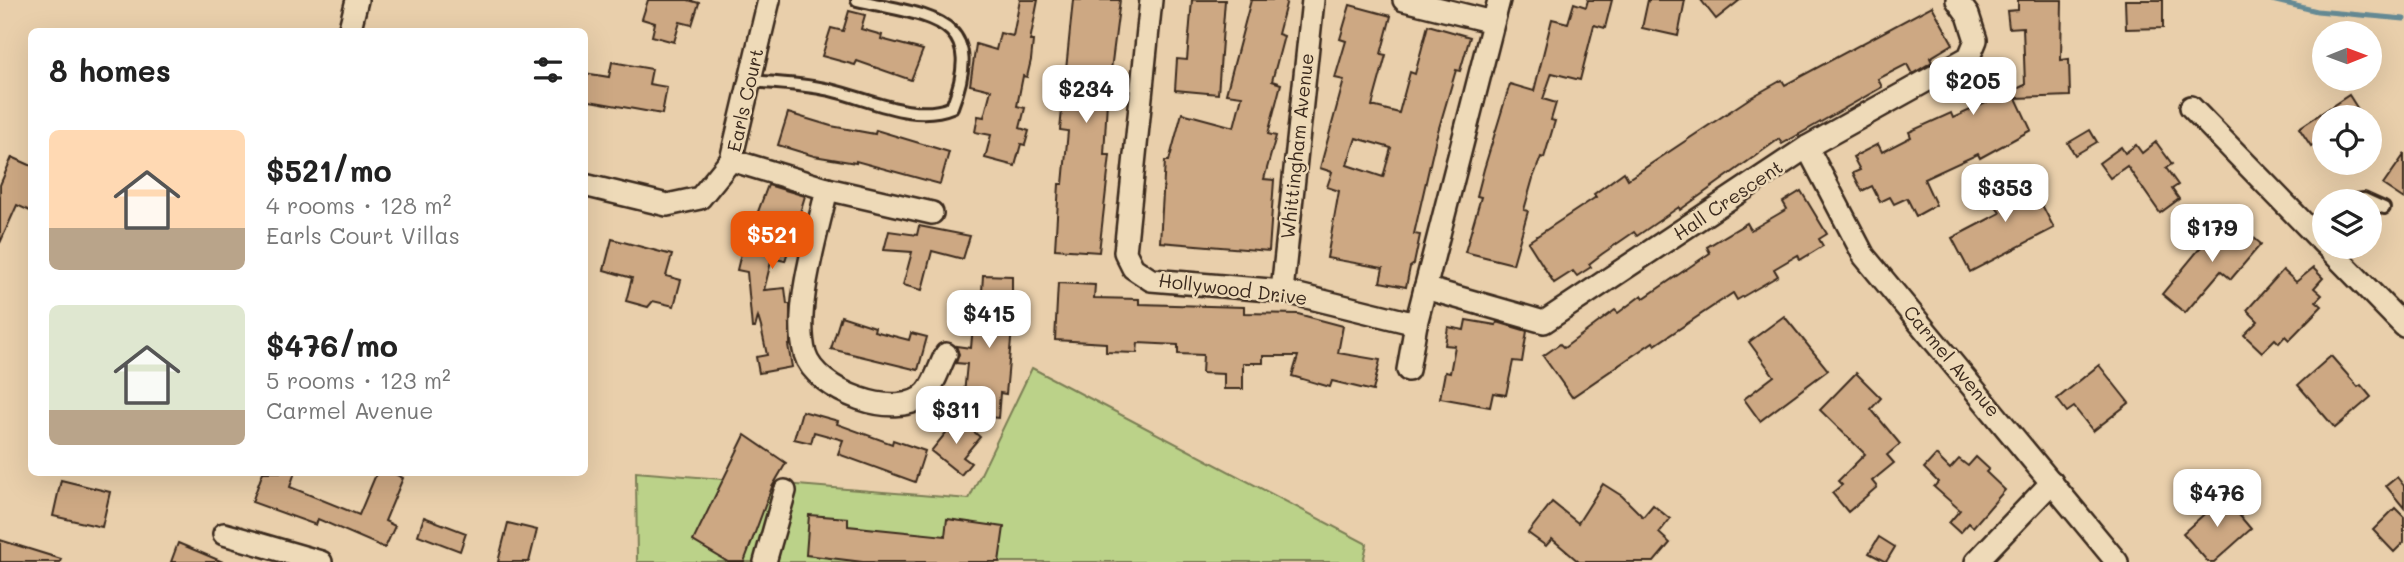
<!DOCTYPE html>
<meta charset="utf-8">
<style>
:root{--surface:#fff;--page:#f2f2f2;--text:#222;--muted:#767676;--accent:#ea580c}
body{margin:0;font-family:Mali,sans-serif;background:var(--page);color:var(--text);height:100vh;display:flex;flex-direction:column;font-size:26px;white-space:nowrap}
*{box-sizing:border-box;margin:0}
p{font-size:23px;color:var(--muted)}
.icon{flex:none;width:38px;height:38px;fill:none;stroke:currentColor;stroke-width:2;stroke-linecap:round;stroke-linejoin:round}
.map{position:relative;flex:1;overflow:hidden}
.side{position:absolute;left:28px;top:28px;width:560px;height:448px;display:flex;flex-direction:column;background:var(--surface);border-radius:10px;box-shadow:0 7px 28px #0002}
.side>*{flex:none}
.needle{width:46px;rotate:89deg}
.buttons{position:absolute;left:2312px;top:21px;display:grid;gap:14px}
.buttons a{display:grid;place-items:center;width:70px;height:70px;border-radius:50%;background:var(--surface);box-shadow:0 7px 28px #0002;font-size:35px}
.price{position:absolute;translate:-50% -60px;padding:0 16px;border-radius:14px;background:#fff;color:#222;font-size:23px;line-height:46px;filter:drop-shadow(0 2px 4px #0008)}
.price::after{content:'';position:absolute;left:50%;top:42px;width:21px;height:16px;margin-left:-10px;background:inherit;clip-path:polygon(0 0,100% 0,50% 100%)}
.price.current{background:var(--accent);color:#fff}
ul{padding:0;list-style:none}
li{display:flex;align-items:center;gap:21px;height:175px;padding:0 21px}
li span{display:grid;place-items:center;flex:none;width:196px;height:140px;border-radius:10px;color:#555}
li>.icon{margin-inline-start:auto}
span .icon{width:84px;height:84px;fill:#fffc;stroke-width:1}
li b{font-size:30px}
h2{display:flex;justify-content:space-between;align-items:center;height:84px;padding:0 21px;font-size:30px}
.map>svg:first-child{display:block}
.green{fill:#bbd289;stroke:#7b7e54;stroke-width:2}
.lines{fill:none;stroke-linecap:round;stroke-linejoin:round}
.stream{stroke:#658a94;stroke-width:5}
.building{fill:#cda883;stroke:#3b2a1e;stroke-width:2;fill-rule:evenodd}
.lane-casing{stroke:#3b2a1e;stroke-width:16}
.street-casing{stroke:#3b2a1e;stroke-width:26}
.lane{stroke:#eedab8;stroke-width:10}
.street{stroke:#eedab8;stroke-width:21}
.labels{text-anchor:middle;stroke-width:5;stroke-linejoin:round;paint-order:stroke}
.street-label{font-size:19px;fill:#3b2a1e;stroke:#eedab8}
</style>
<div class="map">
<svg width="2404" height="562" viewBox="0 0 2404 562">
<rect width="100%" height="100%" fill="#e9cfab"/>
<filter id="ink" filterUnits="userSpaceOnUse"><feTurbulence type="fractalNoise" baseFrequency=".0143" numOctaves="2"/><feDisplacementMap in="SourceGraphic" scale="14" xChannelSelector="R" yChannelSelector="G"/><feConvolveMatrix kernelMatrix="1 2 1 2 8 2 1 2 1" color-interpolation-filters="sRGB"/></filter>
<g filter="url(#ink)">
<polygon class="green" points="1032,368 1367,544 1363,562 637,562 636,472 969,499"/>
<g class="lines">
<polyline class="stream" points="2272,0 2317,11 2404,19"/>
</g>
<g class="building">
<polygon points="648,0 688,0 699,3 692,25 680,22 674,42 652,36 655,23 642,19"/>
<polygon points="1020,0 1038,0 1030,41 1033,41 1031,60 1027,77 1023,76 1017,106 1025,108 1020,128 1029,131 1025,145 1021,144 1015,166 985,158 991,135 975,132 978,116 984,117 991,90 970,85 976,44 996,50 1000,33 1013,36"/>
<polygon points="1073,0 1120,0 1107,101 1104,155 1110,155 1099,252 1055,249 1059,184 1063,184 1068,131 1060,130"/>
<polygon points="1192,0 1225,0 1218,94 1175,90 1177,59 1187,60"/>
<polygon points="1251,0 1287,0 1278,34 1284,36 1272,81 1281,84 1268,134 1276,136 1264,179 1274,180 1269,251 1160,242 1165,161 1169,161 1182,113 1234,127 1242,96 1226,94"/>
<polygon points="1588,0 1612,0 1605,28 1594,25 1580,80 1552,73 1543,99 1556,103 1551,120 1555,121 1544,158 1541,157 1533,178 1524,210 1528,211 1513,264 1465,252 1481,197 1477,196 1484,169 1510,84 1534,91 1552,19 1568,23 1574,3 1586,7"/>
<polygon points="1648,0 1685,0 1678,36 1642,28"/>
<polygon points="1701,0 1740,0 1716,19"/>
<polygon points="2018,0 2062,0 2061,60 2069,59 2070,96 2016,98 2031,130 1980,158 1978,154 1924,179 1936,205 1916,216 1907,198 1894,204 1890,197 1880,202 1872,186 1862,191 1853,173 1860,170 1853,157 1878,144 1882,152 1911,137 1909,132 1951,113 1953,118 2025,85 2023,27 2009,28 2007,11 2018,10"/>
<polygon points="2125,0 2163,0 2163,28 2126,29"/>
<path d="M1350,5L1391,16L1381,54L1386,55L1372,106L1399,113L1410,72L1415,74L1428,25L1470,37L1460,71L1456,70L1436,138L1414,234L1420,235L1414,264L1410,267L1406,287L1380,282L1383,268L1327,258L1339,191L1327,187L1332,172L1320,168L1344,80L1335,78L1346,41L1340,39ZM1356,138L1391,148L1383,177L1347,165Z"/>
<polygon points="1932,6 1953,44 1930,58 1932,62 1912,74 1907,64 1878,79 1882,87 1782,144 1779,139 1680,210 1679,207 1637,236 1634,232 1602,254 1589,264 1591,267 1577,276 1573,271 1554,283 1528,242 1596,197 1594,194 1624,172 1628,179 1750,98 1782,80 1785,85"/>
<polygon points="849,11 865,15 861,29 882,35 881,39 923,50 911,80 857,61 855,65 822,56 831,28 843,31"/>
<polygon points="612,62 652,69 649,84 667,87 662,114 584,100 584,73 609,77"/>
<polygon points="2349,95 2363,117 2324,117 2324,137 2311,146 2299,128"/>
<polygon points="788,113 831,126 875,134 876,130 949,152 940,184 856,161 856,163 814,156 778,145"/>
<polygon points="2090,130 2097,142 2075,155 2068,143"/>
<polygon points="2156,142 2172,164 2166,168 2178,185 2172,189 2179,199 2160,213 2127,166 2110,178 2099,163 2121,147 2125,153 2136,145 2142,153"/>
<polygon points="2404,155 2404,199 2383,185"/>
<polygon points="12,157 32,166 32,212 17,205 0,243 0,185"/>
<polygon points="2025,172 2054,228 1970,272 1952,238 2000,213 1988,191"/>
<polygon points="768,185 805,196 799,216 807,218 800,244 791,241 785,261 772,258 764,290 785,288 787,304 790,304 790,345 788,345 792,367 759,373 756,357 767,355 761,327 758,317 755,328 752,328 747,272 737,270 743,245 739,244 742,231 750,233"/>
<polygon points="1801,191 1827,234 1819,239 1823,246 1800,260 1798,255 1774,269 1778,276 1737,300 1733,293 1655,345 1653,342 1572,397 1543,356 1560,344 1564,348 1615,310 1618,313 1642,295 1644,298 1710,253 1707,247 1747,223 1751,230 1787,209 1783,202"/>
<polygon points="2238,218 2249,227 2246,231 2261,244 2231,279 2221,271 2185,313 2162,294 2215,230 2222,236"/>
<polygon points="919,226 970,236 963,259 932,251 922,290 903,285 912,252 884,250 889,231 917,235"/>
<polygon points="612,239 672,255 666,276 681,280 674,306 653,301 648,307 626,301 632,278 604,270"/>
<polygon points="2313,268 2323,278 2314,288 2322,295 2316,301 2322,306 2289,340 2285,336 2279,343 2275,339 2262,352 2244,335 2258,321 2247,310 2283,270 2296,282"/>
<polygon points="983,275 1012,276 1012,329 1006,394 1000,393 998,418 962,414 967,364 956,363 959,354 956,346 971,348 973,325 980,326"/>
<polygon points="1058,283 1095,285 1094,298 1139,299 1139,304 1244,307 1244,313 1298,314 1343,326 1338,353 1380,360 1373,391 1332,381 1330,387 1292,376 1298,356 1263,356 1263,363 1243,363 1243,389 1224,389 1224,374 1202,373 1203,355 1178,354 1178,345 1138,343 1137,353 1106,352 1106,343 1055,340"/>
<polygon points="841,316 875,327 874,331 909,340 911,333 927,337 918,370 831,349"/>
<polygon points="1784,316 1828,370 1760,421 1744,399 1774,376 1749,342"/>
<polygon points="1466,320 1496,325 1497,322 1527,331 1522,362 1513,361 1506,395 1493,393 1490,407 1440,398 1445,372 1450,373 1455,346 1445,345 1448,327 1464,330"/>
<polygon points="2331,356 2358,387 2361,385 2371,397 2335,428 2298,385"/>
<polygon points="2099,365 2129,403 2093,431 2074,407 2067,412 2057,399"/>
<polygon points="1856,373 1881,398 1871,409 1900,444 1887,455 1894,463 1872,481 1877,487 1848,512 1832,493 1842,485 1838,481 1865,454 1820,410"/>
<polygon points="802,411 838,421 837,424 892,444 893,440 925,451 915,482 838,454 843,440 814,432 811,443 794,439"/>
<polygon points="958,418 980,437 963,457 971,463 961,475 931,451"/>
<polygon points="745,435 786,463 772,487 744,562 728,562 693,541"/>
<polygon points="1936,455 1950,469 1959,459 1968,466 1976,457 1989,469 1986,472 2005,490 1973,527 1969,523 1960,533 1949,523 1960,510 1934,487 1938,482 1924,468"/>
<polygon points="263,472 295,472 290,487 359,515 377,472 391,472 403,478 385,521 395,526 385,548 318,519 316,525 252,502"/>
<polygon points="2397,477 2404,486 2404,508 2386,486"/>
<polygon points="61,480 110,492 102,527 53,516"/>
<polygon points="1603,484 1622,496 1643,517 1653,505 1670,519 1659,533 1670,543 1654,562 1579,562 1552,539 1546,546 1528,533 1552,502 1578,523"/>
<polygon points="2218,490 2251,529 2214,562 2208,562 2183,533 2211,508 2205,502"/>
<polygon points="2395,508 2404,517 2404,542 2394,552 2373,530"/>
<polygon points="809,515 848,518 848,526 945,536 947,519 1004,527 999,562 863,562 806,555"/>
<polygon points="424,517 466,533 460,551 418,535"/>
<polygon points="508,523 537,530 529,562 498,562"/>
<polygon points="1879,537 1895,547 1886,562 1869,553"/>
<polygon points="0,540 61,559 60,562 0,562"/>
<polygon points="178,543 223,562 171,562"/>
</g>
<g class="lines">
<defs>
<g id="lane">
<path d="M748,81C775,83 804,84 830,90C869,99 914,123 952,107C988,15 927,17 857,0"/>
<polyline points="2348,201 2364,199 2384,208"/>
<polyline points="2310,230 2324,219"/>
</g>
<g id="street">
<polyline points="1151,0 1125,252 1133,268 1151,280 1282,291 1416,324"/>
<polyline points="1404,0 1493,22"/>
<polyline points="349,32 357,0"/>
<polyline points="2191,107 2324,244"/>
<polyline points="1807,147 1864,256 2117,562"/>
<polyline points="731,160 827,189 932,213"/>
<polyline points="584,185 667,205 700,198 731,160 769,0"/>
<path d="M827,189C817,235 793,309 805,354C815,390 899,424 927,392C935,383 940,365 946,354"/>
<polyline points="2327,247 2404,326"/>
<polyline points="1425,288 1544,322 1807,147 1969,57 1976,40 1968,15 1957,0"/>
<polyline points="1282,291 1313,0"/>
<polyline points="1408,370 1416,324 1499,0"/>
<polyline points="224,534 321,562"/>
<polyline points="765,562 785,491"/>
<polyline points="1976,562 2052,482"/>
</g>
</defs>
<use href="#lane" class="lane-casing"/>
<use href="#street" class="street-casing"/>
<use href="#lane" class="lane"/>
<use href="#street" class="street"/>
</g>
</g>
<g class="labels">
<g class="street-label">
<text transform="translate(745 100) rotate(-77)" y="7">Earls Court</text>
<text transform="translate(1297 146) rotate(-84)" y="7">Whittingham Avenue</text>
<text transform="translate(1728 200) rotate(-34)" y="7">Hall Crescent</text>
<text transform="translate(1233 289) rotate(7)" y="7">Hollywood Drive</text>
<text transform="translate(1952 361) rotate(50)" y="7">Carmel Avenue</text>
</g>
</g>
</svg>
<div class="buttons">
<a><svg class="needle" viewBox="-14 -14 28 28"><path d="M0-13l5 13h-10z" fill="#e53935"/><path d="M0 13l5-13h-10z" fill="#767676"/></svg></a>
<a><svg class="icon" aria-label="locate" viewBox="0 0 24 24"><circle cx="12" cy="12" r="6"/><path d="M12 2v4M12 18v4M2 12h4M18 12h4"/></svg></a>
<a><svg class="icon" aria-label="layers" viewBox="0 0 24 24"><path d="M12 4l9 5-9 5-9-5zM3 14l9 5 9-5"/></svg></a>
</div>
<b class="price" style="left:1973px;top:117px">$205</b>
<b class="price" style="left:1086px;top:125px">$234</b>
<b class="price" style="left:2005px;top:224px">$353</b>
<b class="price" style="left:2212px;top:264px">$179</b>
<b class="price current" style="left:772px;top:271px">$521</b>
<b class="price" style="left:989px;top:350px">$415</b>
<b class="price" style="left:956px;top:446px">$311</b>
<b class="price" style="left:2217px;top:529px">$476</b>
<section class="side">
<h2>8 homes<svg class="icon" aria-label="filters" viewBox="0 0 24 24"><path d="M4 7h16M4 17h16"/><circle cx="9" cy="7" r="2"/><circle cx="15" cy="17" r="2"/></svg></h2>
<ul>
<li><span style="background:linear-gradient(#ffd9b3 70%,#b9a48a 0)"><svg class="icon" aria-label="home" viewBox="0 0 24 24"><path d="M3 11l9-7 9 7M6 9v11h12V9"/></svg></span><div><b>$521/mo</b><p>4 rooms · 128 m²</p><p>Earls Court Villas</p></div></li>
<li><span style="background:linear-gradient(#dfe7d0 75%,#b9a48a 0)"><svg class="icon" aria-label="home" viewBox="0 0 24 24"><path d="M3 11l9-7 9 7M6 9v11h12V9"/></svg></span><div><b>$476/mo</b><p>5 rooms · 123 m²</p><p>Carmel Avenue</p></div></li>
</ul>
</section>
</div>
